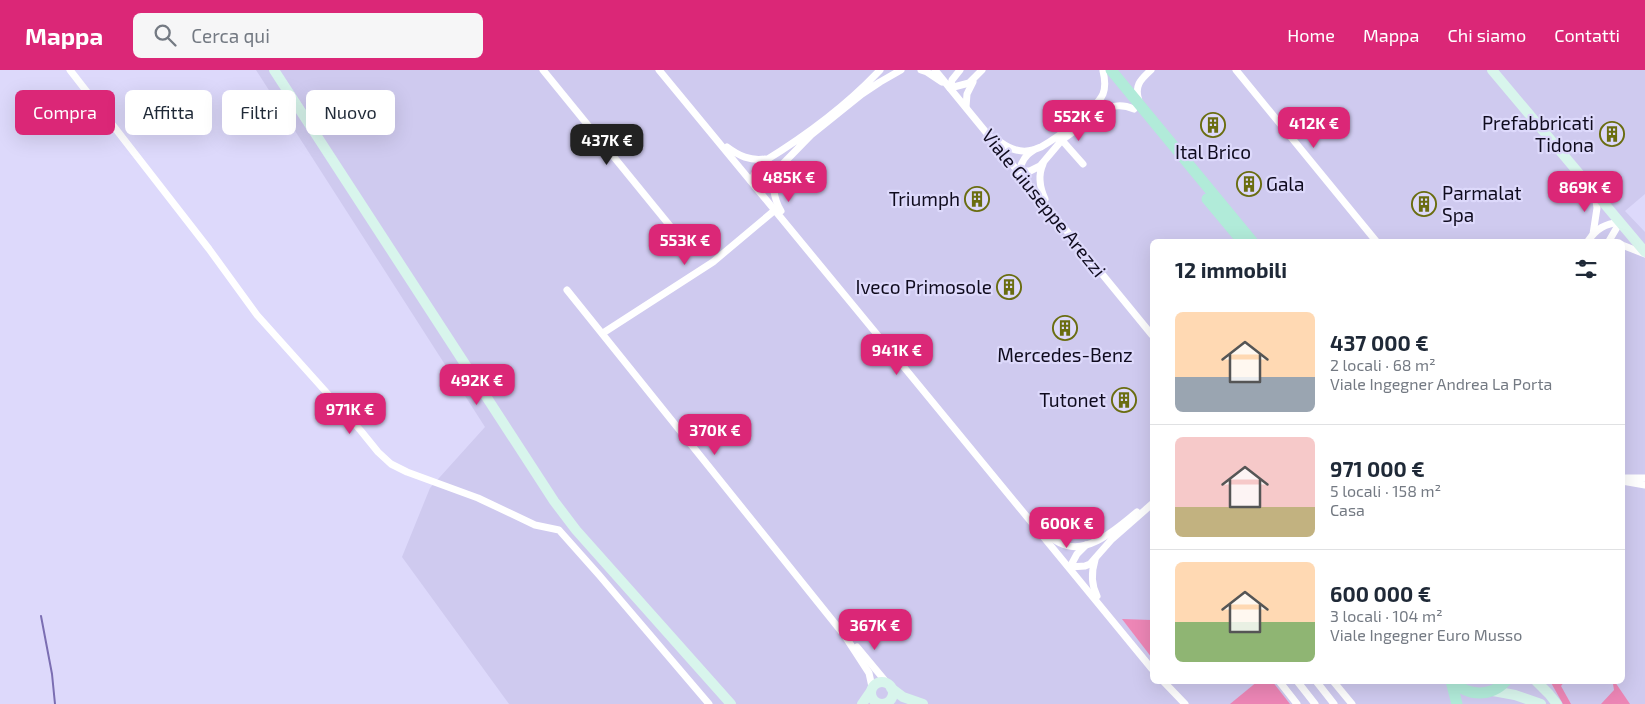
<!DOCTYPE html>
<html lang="it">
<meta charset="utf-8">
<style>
:root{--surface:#fff;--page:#f6f6f7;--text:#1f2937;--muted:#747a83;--line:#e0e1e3;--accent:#db2777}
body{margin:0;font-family:"Exo 2",sans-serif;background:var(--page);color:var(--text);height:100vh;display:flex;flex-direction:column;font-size:19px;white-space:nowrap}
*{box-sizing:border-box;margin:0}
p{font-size:16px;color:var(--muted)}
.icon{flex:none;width:28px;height:28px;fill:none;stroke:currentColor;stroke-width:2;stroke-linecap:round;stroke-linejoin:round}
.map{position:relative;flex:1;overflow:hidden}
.details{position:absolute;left:1150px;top:169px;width:475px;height:445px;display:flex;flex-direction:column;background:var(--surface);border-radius:8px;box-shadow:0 5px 20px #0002}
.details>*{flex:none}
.banner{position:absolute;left:15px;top:20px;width:475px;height:45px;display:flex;gap:10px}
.price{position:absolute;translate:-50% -42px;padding:0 11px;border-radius:10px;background:var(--accent);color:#fff;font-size:16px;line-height:32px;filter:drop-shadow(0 1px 2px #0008)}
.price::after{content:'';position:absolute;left:50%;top:30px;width:15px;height:11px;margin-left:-8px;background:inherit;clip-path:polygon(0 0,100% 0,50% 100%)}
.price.active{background:#222;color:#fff}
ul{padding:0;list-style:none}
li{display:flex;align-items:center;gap:15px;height:125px;padding:0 25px}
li+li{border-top:1px solid var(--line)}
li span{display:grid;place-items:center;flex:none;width:140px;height:100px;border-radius:8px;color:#555}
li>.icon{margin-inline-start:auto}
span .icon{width:60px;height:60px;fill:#fffc;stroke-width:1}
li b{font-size:21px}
h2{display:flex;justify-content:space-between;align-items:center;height:60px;padding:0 25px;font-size:21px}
.tag{padding:0 18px;border-radius:8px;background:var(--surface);box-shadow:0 5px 20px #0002;font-size:18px;line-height:45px}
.tag.active{background:var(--accent);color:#fff}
header{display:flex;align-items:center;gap:30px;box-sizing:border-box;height:70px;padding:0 25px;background:var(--accent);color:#fff}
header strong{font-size:24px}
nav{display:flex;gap:28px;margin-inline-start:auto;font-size:18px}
.search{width:350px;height:45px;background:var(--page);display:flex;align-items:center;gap:12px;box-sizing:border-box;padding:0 18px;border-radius:8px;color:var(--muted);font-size:19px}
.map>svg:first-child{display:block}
.built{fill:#cfcaef;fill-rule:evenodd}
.green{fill:#ed86b6}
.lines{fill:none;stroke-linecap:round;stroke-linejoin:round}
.stream{stroke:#7b6eb2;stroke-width:2}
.street{stroke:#fff;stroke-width:7}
.secondary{stroke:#d8f5ec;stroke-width:10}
.primary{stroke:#b1ebd9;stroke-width:11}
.labels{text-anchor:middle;stroke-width:4.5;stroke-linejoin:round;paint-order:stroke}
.poi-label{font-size:19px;fill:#0f0b1e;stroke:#ddd9fb;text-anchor:end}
.street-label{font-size:19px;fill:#0f0b1e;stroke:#ddd9fb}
</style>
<header>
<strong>Mappa</strong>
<div class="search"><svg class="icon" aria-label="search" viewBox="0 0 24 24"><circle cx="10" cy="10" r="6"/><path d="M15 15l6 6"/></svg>Cerca qui</div>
<nav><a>Home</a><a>Mappa</a><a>Chi siamo</a><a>Contatti</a></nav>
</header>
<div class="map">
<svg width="1645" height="634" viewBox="0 0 1645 634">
<rect width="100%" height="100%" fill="#ddd9fb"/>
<path class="built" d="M256,0H1645V124L1625,141L1645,162V634H509L402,487L430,418L485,357ZM1152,171H1622V611H1152Z"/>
<g class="green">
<polygon points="1122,549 1152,550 1152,588"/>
<polygon points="1258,611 1272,611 1290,634 1230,634"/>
<polygon points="1550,611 1565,611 1561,616 1571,634 1563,634"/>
<polygon points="1615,612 1630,634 1601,634 1614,620 1613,614"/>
</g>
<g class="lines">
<polyline class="stream" points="41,546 52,604 55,634"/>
<g class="street">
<polyline points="70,0 209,179 257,245 361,361 378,382 391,394 407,402 478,428 535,455 559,460 599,505 709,634"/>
<polyline points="543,0 688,178"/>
<path d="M659,0C823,200 989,398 1152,599"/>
<path d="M880,0C847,35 804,67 763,92L759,95L751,111L761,110L771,106L811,65L862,24L880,12L901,0"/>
<polyline points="921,0 927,2 942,12"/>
<polyline points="935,0 1152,265"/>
<polyline points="960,0 952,10 950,18 969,13 982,0"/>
<polyline points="1236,0 1376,171"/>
<path d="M1103,1C1105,9 1106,16 1103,24C1095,41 1058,67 1041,77C1038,78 1034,79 1031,82C1024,86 1021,94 1019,101H1030L1040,96L1062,70L1102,41C1113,35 1122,34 1134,39"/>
<path d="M1139,31C1134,16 1140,10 1151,0"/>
<polyline points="966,37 967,24 973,12"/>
<path d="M995,68C1006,77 1018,84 1033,80"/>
<polyline points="1060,68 1083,94"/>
<path d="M727,77C739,86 750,91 765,89"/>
<path d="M1043,94C1038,105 1040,118 1045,129"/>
<path d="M777,102C771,116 774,129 781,141"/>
<polyline points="1593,164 1597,138 1595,124"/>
<path d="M1588,171C1597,158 1605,154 1620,152"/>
<polyline points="1609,171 1620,152"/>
<polyline points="1622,175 1645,184"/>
<polyline points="567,220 845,566 869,603 872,617"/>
<polyline points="603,263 713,192 775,140"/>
<polyline points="1623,408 1645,408"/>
<polyline points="1622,411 1645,415"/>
<path d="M1046,464C1051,467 1055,471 1060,473C1087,487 1117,458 1137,442"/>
<polyline points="1086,475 1077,484 1070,497 1085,496 1090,494 1112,469 1152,434"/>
<path d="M1095,490C1091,503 1091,514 1097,526"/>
<polyline points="857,577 887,613"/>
<polyline points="1163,611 1185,634"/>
<polyline points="1279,611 1297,634"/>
<polyline points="1297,611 1315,634"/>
<polyline points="1316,611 1334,634"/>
<polyline points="1333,611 1352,634"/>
</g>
<g class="secondary">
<polyline points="274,0 554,431 576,460 731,634"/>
<polyline points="1492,0 1645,182"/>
<polyline points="1536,611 1549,624 1557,634"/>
<circle cx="882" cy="623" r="11"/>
<polyline points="891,618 903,627 923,634"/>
<polyline points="1493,621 1515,625 1541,634"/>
<polyline points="862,634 871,621"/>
</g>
<g class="primary">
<polyline points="1111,0 1252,171"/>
<polyline points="1207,129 1242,171"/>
<polyline points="1451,611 1457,634"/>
<path d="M1453,611C1468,627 1491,627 1506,611"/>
</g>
</g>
<defs>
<symbol id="building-ring" viewBox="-11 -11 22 22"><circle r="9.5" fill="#ddd9fb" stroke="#6a6d10" stroke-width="1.5"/><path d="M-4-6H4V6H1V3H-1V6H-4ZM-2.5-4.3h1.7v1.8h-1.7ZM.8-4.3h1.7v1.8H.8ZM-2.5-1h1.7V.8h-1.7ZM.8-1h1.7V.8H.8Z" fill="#6a6d10"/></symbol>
</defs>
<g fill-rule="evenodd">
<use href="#building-ring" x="1199" y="41" width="28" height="28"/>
<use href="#building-ring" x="1598" y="50" width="28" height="28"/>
<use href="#building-ring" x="1235" y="100" width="28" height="28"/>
<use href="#building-ring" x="963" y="115" width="28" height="28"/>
<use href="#building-ring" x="1410" y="120" width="28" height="28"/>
<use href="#building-ring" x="995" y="203" width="28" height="28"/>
<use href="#building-ring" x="1051" y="244" width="28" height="28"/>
<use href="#building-ring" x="1110" y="316" width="28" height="28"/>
</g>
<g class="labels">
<g class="poi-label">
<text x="1594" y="60">Prefabbricati<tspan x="1594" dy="22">Tidona</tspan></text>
<text x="1213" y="89" text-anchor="middle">Ital Brico</text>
<text x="1266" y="121" text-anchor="start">Gala</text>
<text x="1442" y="130" text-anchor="start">Parmalat<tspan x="1442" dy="22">Spa</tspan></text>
<text x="960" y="136">Triumph</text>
<text x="992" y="224">Iveco Primosole</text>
<text x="1065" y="292" text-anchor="middle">Mercedes-Benz</text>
<text x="1106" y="337">Tutonet</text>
</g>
<g class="street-label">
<text transform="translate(1044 133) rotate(51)" y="7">Viale Giuseppe Arezzi</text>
</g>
</g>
</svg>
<b class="price" style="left:1079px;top:72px">552K €</b>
<b class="price" style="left:1314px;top:79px">412K €</b>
<b class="price active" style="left:607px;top:96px">437K €</b>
<b class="price" style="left:789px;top:133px">485K €</b>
<b class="price" style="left:1585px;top:143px">869K €</b>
<b class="price" style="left:685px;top:196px">553K €</b>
<b class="price" style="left:897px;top:306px">941K €</b>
<b class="price" style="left:477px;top:336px">492K €</b>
<b class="price" style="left:350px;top:365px">971K €</b>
<b class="price" style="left:715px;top:386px">370K €</b>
<b class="price" style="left:1067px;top:479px">600K €</b>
<b class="price" style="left:875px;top:581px">367K €</b>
<div class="banner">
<a class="tag active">Compra</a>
<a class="tag">Affitta</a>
<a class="tag">Filtri</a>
<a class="tag">Nuovo</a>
</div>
<section class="details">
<h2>12 immobili<svg class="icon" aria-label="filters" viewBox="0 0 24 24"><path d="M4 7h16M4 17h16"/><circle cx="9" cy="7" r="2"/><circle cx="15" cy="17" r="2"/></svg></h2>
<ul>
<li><span style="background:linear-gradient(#ffd9b3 65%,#9aa5b1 0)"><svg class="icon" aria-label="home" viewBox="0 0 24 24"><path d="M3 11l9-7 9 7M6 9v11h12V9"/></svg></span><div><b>437 000 €</b><p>2 locali · 68 m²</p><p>Viale Ingegner Andrea La Porta</p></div></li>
<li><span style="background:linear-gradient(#f6c9c9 70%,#c2b280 0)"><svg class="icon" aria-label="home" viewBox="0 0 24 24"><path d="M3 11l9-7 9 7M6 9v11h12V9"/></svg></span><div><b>971 000 €</b><p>5 locali · 158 m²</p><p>Casa</p></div></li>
<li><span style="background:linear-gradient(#ffd9b3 60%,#8fb573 0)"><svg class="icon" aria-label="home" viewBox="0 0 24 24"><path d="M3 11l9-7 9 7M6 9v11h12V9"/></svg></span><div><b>600 000 €</b><p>3 locali · 104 m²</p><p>Viale Ingegner Euro Musso</p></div></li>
</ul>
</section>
</div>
